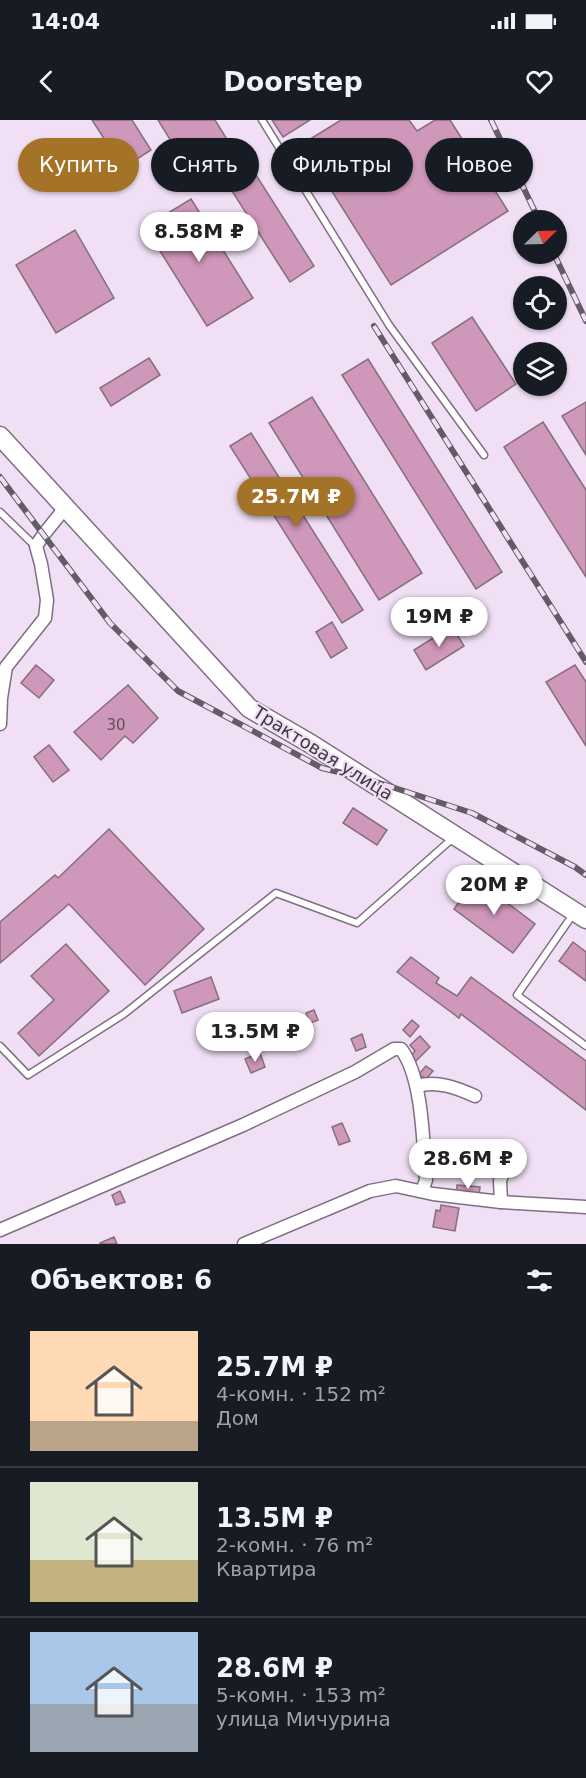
<!DOCTYPE html>
<html lang="ru">
<meta charset="utf-8">
<style>
:root{--surface:#171b24;--page:#20242c;--text:#f1f3f6;--muted:#9ea1a6;--line:#363941;--accent:#a47328}
body{margin:0;font-family:"DejaVu Sans",sans-serif;background:var(--page);color:var(--text);height:100vh;display:flex;flex-direction:column;font-size:22px;white-space:nowrap}
*{box-sizing:border-box;margin:0}
p{font-size:20px;color:var(--muted)}
.icon{flex:none;width:33px;height:33px;fill:none;stroke:currentColor;stroke-width:2;stroke-linecap:round;stroke-linejoin:round}
.map{position:relative;height:1124px;overflow:hidden}
.side{display:flex;flex-direction:column;background:var(--surface);flex:1}
.side>*{flex:none}
.top-card{position:absolute;left:18px;top:18px;width:550px;height:54px;display:flex;gap:12px}
.needle{width:39px;rotate:67deg}
.tools{position:absolute;left:513px;top:90px;display:grid;gap:12px}
.tools a{display:grid;place-items:center;width:54px;height:54px;border-radius:50%;background:var(--surface);box-shadow:0 2px 4px #0004;font-size:30px}
.price{position:absolute;translate:-50% -51px;padding:0 14px;border-radius:21px;background:#fff;color:#222;font-size:20px;line-height:39px;filter:drop-shadow(0 2px 3px #0008)}
.price::after{content:'';position:absolute;left:50%;top:36px;width:18px;height:14px;margin-left:-9px;background:inherit;clip-path:polygon(0 0,100% 0,50% 100%)}
.price.current{background:var(--accent);color:#fff}
ul{padding:0;list-style:none}
li{display:flex;align-items:center;gap:18px;height:150px;padding:0 30px}
li+li{border-top:2px solid var(--line)}
li span{display:grid;place-items:center;flex:none;width:168px;height:120px;border-radius:0px;color:#555}
li>.icon{margin-inline-start:auto}
span .icon{width:72px;height:72px;fill:#fffc;stroke-width:1}
li b{font-size:26px}
h2{display:flex;justify-content:space-between;align-items:center;height:72px;padding:0 30px;font-size:26px}
.pill{padding:0 21px;border-radius:27px;background:var(--surface);box-shadow:0 2px 4px #0004;font-size:21px;line-height:54px}
.pill.current{background:var(--accent);color:#fff}
.status{display:flex;justify-content:space-between;align-items:center;height:42px;padding:0 30px;background:var(--surface);direction:ltr}
.status svg{height:16px;fill:currentColor}
header{display:flex;justify-content:space-between;align-items:center;height:78px;padding:0 30px;background:var(--surface);font-size:27px;font-weight:800}
.map>svg:first-child{display:block}
.building{fill:#cf97b9;stroke:#856f7c;stroke-width:1.5}
.lines{fill:none;stroke-linecap:round;stroke-linejoin:round}
.lane-casing{stroke:#7e6f82;stroke-width:9}
.street-casing{stroke:#7e6f82;stroke-width:15}
.secondary-casing{stroke:#7e6f82;stroke-width:21}
.lane{stroke:#fff;stroke-width:6}
.street{stroke:#fff;stroke-width:12}
.secondary{stroke:#fff;stroke-width:18}
.rail-casing{stroke:#635b66;stroke-width:6}
.rail{stroke:#f0dff5;stroke-width:4;stroke-dasharray:11;stroke-linecap:butt}
.labels{text-anchor:middle;stroke-width:4.5;stroke-linejoin:round;paint-order:stroke}
.number-label{font-size:15px;fill:#63505f}
.street-label{font-size:18px;fill:#3f3941;stroke:#f0dff5}
</style>
<div class="status"><b>14:04</b><svg viewBox="0 0 49 12"><path d="M0 12V9h3v3zM5 12V6h3v6zM10 12V3h3v9zM15 12V0h3v12zM26 1h20v11H26zM47 4h2v5h-2z"/></svg></div>
<header><svg class="icon" aria-label="back" viewBox="0 0 24 24"><path d="M15 5l-7 7 7 7"/></svg>Doorstep<svg class="icon" aria-label="heart" viewBox="0 0 24 24"><path d="M12 20l-8-8c-3-5 5-10 8-4 3-6 11-1 8 4z"/></svg></header>
<div class="map">
<svg width="586" height="1124" viewBox="0 0 586 1124">
<rect width="100%" height="100%" fill="#f0dff5"/>
<g class="building">
<polygon points="92,0 132,0 151,30 123,48"/>
<polygon points="158,0 215,0 228,21 187,47"/>
<polygon points="272,0 310,0 283,17"/>
<polygon points="341,0 409,0 417,11 435,0 450,0 508,91 391,165 302,24"/>
<polygon points="249,44 314,146 290,162 225,60"/>
<polygon points="191,79 253,178 207,206 145,107"/>
<polygon points="75,110 114,178 56,213 16,145"/>
<polygon points="472,197 516,264 476,291 432,223"/>
<polygon points="149,238 160,255 111,286 100,268"/>
<polygon points="368,239 502,452 476,469 342,255"/>
<polygon points="312,277 422,453 379,480 269,303"/>
<polygon points="586,282 586,335 562,296"/>
<polygon points="543,302 586,370 586,457 504,327"/>
<polygon points="251,313 363,490 342,503 230,326"/>
<polygon points="332,502 347,528 331,538 316,512"/>
<polygon points="452,506 464,526 426,550 414,530"/>
<polygon points="36,545 54,560 39,578 21,563"/>
<polygon points="575,545 586,562 586,626 546,562"/>
<polygon points="128,565 158,598 133,623 125,616 101,640 74,612"/>
<polygon points="49,625 69,650 53,662 34,637"/>
<polygon points="353,688 387,710 377,725 343,703"/>
<polygon points="109,709 204,809 145,865 69,784 0,843 0,802 55,755 58,758"/>
<polygon points="476,759 535,804 513,833 454,789"/>
<polygon points="573,822 586,832 586,861 559,841"/>
<polygon points="66,824 109,871 39,936 18,913 54,880 31,856"/>
<polygon points="411,837 439,858 436,863 457,876 471,857 586,941 586,990 461,894 459,898 397,852"/>
<polygon points="211,857 219,879 182,893 174,871"/>
<polygon points="314,890 318,900 310,903 306,893"/>
<polygon points="412,900 419,906 410,917 403,910"/>
<polygon points="362,914 366,927 356,931 351,919"/>
<polygon points="420,916 430,927 414,943 409,938 415,931 410,925"/>
<polygon points="260,933 265,947 251,953 245,939"/>
<polygon points="426,946 433,951 426,959 419,954"/>
<polygon points="342,1003 350,1021 339,1025 332,1007"/>
<polygon points="457,1065 480,1067 479,1075 457,1074"/>
<polygon points="120,1071 125,1082 116,1085 112,1075"/>
<polygon points="441,1085 459,1088 455,1111 433,1107 436,1090 440,1091"/>
<polygon points="114,1117 117,1124 100,1124 100,1123"/>
</g>
<g class="lines">
<defs>
<g id="lane">
<polyline points="262,0 389,205 484,335"/>
<polyline points="0,392 35,426"/>
<polyline points="574,793 517,875 586,926"/>
<polyline points="0,926 28,955 124,894 276,773 357,803 453,718"/>
</g>
<g id="street">
<polyline points="0,604 1,578 6,547 45,498 47,480 41,444 36,426 44,414 65,388"/>
<path d="M417,966C437,960 457,968 475,976"/>
<polyline points="501,1082 500,1061 504,1050 504,1039"/>
<path d="M0,1110L243,1005L355,952L394,929H401C423,958 423,1023 426,1060L422,1071"/>
<polyline points="244,1124 370,1071 396,1066 433,1074 501,1082 586,1087"/>
</g>
<polyline id="secondary" points="0,316 249,588 311,624 586,799"/>
</defs>
<use href="#lane" class="lane-casing"/>
<use href="#street" class="street-casing"/>
<use href="#secondary" class="secondary-casing"/>
<use href="#lane" class="lane"/>
<use href="#street" class="street"/>
<use href="#secondary" class="secondary"/>
<defs>
<g id="rail">
<polyline points="491,0 539,100"/>
<polyline points="554,134 586,201"/>
<polyline points="374,206 586,542"/>
<polyline points="0,357 110,503 178,571 322,648 367,659 472,693 575,747 586,755"/>
</g>
</defs>
<use href="#rail" class="rail-casing"/>
<use href="#rail" class="rail"/>
</g>
<g class="labels">
<g class="number-label">
<text x="116" y="610">30</text>
</g>
<g class="street-label">
<text transform="translate(323 633) rotate(32)" y="6">Трактовая улица</text>
</g>
</g>
</svg>
<div class="tools">
<a><svg class="needle" viewBox="-14 -14 28 28"><path d="M0-13l5 13h-10z" fill="#e53935"/><path d="M0 13l5-13h-10z" fill="#9ea1a6"/></svg></a>
<a><svg class="icon" aria-label="locate" viewBox="0 0 24 24"><circle cx="12" cy="12" r="6"/><path d="M12 2v4M12 18v4M2 12h4M18 12h4"/></svg></a>
<a><svg class="icon" aria-label="layers" viewBox="0 0 24 24"><path d="M12 4l9 5-9 5-9-5zM3 14l9 5 9-5"/></svg></a>
</div>
<b class="price" style="left:199px;top:143px">8.58M ₽</b>
<b class="price current" style="left:296px;top:408px">25.7M ₽</b>
<b class="price" style="left:439px;top:528px">19M ₽</b>
<b class="price" style="left:494px;top:796px">20M ₽</b>
<b class="price" style="left:255px;top:943px">13.5M ₽</b>
<b class="price" style="left:468px;top:1070px">28.6M ₽</b>
<div class="top-card">
<a class="pill current">Купить</a>
<a class="pill">Снять</a>
<a class="pill">Фильтры</a>
<a class="pill">Новое</a>
</div>
</div>
<section class="side">
<h2>Объектов: 6<svg class="icon" aria-label="filters" viewBox="0 0 24 24"><path d="M4 7h16M4 17h16"/><circle cx="9" cy="7" r="2"/><circle cx="15" cy="17" r="2"/></svg></h2>
<ul>
<li><span style="background:linear-gradient(#ffd9b3 75%,#b9a48a 0)"><svg class="icon" aria-label="home" viewBox="0 0 24 24"><path d="M3 11l9-7 9 7M6 9v11h12V9"/></svg></span><div><b>25.7M ₽</b><p>4-комн. · 152 m²</p><p>Дом</p></div></li>
<li><span style="background:linear-gradient(#dfe7d0 65%,#c2b280 0)"><svg class="icon" aria-label="home" viewBox="0 0 24 24"><path d="M3 11l9-7 9 7M6 9v11h12V9"/></svg></span><div><b>13.5M ₽</b><p>2-комн. · 76 m²</p><p>Квартира</p></div></li>
<li><span style="background:linear-gradient(#a9c7e8 60%,#9aa5b1 0)"><svg class="icon" aria-label="home" viewBox="0 0 24 24"><path d="M3 11l9-7 9 7M6 9v11h12V9"/></svg></span><div><b>28.6M ₽</b><p>5-комн. · 153 m²</p><p>улица Мичурина</p></div></li>
</ul>
</section>
